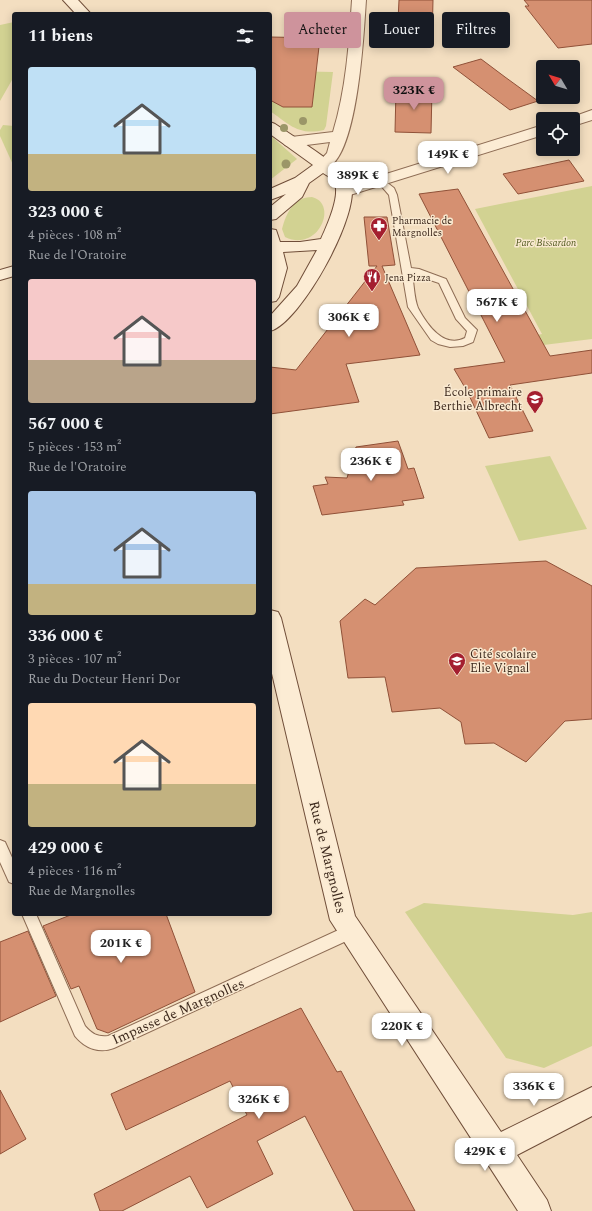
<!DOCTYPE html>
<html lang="fr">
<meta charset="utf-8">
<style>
:root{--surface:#171b24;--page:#242831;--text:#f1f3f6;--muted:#9ea1a6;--accent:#ce939c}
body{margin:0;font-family:Spectral,serif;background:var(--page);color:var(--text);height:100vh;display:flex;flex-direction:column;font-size:15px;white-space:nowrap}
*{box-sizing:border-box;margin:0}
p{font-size:13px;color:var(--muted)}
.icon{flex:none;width:22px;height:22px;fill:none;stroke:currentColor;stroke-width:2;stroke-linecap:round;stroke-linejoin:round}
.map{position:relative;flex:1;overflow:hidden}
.details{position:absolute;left:12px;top:12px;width:260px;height:904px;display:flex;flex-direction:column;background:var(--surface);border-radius:4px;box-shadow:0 2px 10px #0003}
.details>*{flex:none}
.banner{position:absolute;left:284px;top:12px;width:248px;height:36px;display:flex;gap:8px}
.needle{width:26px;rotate:308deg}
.controls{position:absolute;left:536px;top:60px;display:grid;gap:8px}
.controls a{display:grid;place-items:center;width:44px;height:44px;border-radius:4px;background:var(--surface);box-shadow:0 2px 10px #0003;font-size:20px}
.price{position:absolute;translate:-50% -34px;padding:0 9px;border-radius:8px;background:#fff;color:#222;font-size:13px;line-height:26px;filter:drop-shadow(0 1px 2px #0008)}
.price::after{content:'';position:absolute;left:50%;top:24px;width:12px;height:9px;margin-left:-6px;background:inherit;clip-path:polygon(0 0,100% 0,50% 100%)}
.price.on{background:var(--accent);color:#111}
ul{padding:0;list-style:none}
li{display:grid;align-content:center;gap:8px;height:212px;padding:0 16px}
li span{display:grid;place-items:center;height:124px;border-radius:4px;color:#555}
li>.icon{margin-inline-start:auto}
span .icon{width:72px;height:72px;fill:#fffc;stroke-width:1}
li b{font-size:17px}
h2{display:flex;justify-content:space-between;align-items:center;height:48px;padding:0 16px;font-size:17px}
.tag{padding:0 14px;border-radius:4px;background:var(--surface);box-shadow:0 2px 10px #0003;font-size:14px;line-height:36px}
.tag.on{background:var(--accent);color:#111}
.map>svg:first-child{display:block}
.green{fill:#d2d292}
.building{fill:#d59071;stroke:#905138}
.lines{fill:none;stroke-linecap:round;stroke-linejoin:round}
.lane-casing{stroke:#8e6d55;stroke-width:2}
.street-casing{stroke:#8e6d55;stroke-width:2}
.secondary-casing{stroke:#704e39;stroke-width:2}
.lane{fill:#fcecd4;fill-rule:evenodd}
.street{fill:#fcecd4;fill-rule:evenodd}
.secondary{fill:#fcecd4;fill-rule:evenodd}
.tree{fill:#9b9668}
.labels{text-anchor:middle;stroke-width:3;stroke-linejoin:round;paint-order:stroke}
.far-poi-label{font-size:10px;fill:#3c281c;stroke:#f9e9d0;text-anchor:start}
.far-park-label{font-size:10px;font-style:italic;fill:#535b20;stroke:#f9e9d0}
.poi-label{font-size:12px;fill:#3c281c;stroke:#f9e9d0;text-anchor:end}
.near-street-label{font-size:14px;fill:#3c281c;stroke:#f9e9d0}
</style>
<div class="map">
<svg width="592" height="1211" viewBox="0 0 592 1211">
<rect width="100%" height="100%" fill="#f3dec0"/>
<g class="green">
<polygon points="14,22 14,80 12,80 0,101 0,25"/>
<path d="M285,71L333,72L326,126L324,130C298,136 289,124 270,111V100L283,107L286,106L312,107L313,99H310Z"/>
<polygon points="3,125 14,126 14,167 0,136 0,130"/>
<polygon points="270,135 297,159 270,180"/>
<polygon points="592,186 592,339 511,349 511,341 542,334 475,209"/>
<path d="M312,197C339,204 318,253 285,237L282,229C286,213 294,197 312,197Z"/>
<polygon points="550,456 587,529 519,541 485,466"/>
<polygon points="424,903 573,915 592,912 592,1046 544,1068 506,1058 405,912"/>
</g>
<g class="building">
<polygon points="399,0 433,0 432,42 397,41"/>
<polygon points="524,0 592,0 592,44 558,48 525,6 529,6"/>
<polygon points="270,37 320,38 312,107 283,107 270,100"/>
<polygon points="481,59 505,77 538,101 510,110 453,67"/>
<polygon points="396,89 432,90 431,133 395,132"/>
<polygon points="569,160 584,181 518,194 503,174"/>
<polygon points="458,189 550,356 592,350 592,373 510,385 533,431 489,438 467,391 454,369 505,362 419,194"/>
<polygon points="364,217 387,217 395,265 382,266 420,355 346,364 359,402 270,414 270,367 296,370 377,266 369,266"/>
<polygon points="398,441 408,469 414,468 424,498 402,501 404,505 322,515 313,486 328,484 325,477 347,478 356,447"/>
<polygon points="546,561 592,586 592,719 565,721 526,762 494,743 465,744 461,722 440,708 392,712 385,677 348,678 340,621 365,599 375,605 416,568"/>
<polygon points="73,914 166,914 195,992 108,1033 97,1029 79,986 71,989 43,926"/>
<polygon points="28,931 56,996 0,1022 0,942"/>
<polygon points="301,1008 337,1072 341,1071 415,1211 354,1211 305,1116 257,1141 273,1174 207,1208 190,1176 122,1211 100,1211 94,1194 247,1115 230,1081 126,1130 111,1094"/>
<polygon points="0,1090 26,1139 0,1154"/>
</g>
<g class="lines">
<defs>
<g id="lane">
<path d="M381,178L394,188L397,195L411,268L419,269L446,279L465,318L477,330L473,342L463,346L450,347L438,344L431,340L408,307L389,195L377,181ZM412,274L439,283L456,319L467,331L465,338C444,349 427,325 418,308C414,298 414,284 412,274Z"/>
<polygon points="0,840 5,842 14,862 14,884 9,882 0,862"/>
<path d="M22,914H36L85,1026C92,1034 97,1037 108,1036L345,927L350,926L355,927L357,932L355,937L114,1048C99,1054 85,1048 75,1036Z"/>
</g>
<g id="street">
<path d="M352,0H366C364,27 358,180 317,169L315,166L327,153L330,142L291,147L285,145L283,142L285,139L291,137L333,132C346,90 349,44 352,0Z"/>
<polygon points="592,110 592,120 573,126 573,119 567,119"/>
<polygon points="543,125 543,135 350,195 344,197 338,195 336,192 338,189"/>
</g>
<g id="secondary">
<polygon points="63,0 78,0 91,14 76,14"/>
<path d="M270,122L275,124C291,135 342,166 350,181C364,209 300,324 270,331V316L297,286L317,250L283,252L287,268L279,297L276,301L270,302V229L276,230L280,242H300L321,239C327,226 340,197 335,184C333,179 328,176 323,173L309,183L302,197L276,219L270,220V207L286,194L270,200V189L295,178L313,165L270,134Z"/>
<polygon points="14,266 14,276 0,280 0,270"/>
<polygon points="270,610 278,612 281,618 355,916 501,1132 592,1087 592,1116 517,1155 547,1200 551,1211 518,1211 330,920 270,665"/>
</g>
</defs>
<use href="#lane" class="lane-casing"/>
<use href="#street" class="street-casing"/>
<use href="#secondary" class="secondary-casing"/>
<use href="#lane" class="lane"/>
<use href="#street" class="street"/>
<use href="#secondary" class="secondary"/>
</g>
<g class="tree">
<circle cx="303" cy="121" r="4"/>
<circle cx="284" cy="128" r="4"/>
<circle cx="286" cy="164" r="4.5"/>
</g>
<defs>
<symbol id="pharmacy-pin" viewBox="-11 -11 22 30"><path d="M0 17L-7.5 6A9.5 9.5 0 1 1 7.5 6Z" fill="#a41e2f" stroke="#f9e9d0"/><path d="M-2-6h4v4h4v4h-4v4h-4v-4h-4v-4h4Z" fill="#fff"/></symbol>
<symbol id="restaurant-pin" viewBox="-11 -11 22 30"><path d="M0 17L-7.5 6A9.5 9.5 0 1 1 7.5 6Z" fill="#a41e2f" stroke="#f9e9d0"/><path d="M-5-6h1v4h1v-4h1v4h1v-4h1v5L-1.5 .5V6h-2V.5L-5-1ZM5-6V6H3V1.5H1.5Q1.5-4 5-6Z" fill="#fff"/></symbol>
<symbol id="school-pin" viewBox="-11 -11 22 30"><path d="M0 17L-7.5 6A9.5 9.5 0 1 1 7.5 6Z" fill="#a41e2f" stroke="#f9e9d0"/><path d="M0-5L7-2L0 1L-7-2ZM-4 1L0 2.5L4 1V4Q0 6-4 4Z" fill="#fff"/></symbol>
</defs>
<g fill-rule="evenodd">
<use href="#pharmacy-pin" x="369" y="216" width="20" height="27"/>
<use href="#restaurant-pin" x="362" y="267" width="20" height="27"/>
<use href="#school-pin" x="525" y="389" width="20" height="27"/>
<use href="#school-pin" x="447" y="651" width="20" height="27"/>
</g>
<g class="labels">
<g class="far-poi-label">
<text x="392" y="224">Pharmacie de<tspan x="392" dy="12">Margnolles</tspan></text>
<text x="385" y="281">Jena Pizza</text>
</g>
<g class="far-park-label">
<text x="546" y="246">Parc Bissardon</text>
</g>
<g class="poi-label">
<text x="522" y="396">École primaire<tspan x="522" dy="14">Berthie Albrecht</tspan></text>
<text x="470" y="658" text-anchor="start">Cité scolaire<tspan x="470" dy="14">Elie Vignal</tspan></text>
</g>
<g class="near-street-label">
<text transform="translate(328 857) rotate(76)" y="5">Rue de Margnolles</text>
<text transform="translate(178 1011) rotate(-24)" y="5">Impasse de Margnolles</text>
</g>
</g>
</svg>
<div class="controls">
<a><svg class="needle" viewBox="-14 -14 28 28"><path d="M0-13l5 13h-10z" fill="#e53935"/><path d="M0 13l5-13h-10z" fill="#9ea1a6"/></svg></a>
<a><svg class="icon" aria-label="locate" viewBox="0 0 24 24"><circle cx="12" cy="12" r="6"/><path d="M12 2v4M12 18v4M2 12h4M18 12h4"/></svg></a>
</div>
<b class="price on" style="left:414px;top:111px">323K €</b>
<b class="price" style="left:448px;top:175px">149K €</b>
<b class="price" style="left:358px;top:196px">389K €</b>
<b class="price" style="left:497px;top:323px">567K €</b>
<b class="price" style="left:349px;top:338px">306K €</b>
<b class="price" style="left:371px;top:482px">236K €</b>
<b class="price" style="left:121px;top:964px">201K €</b>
<b class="price" style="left:402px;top:1047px">220K €</b>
<b class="price" style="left:534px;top:1107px">336K €</b>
<b class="price" style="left:259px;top:1120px">326K €</b>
<b class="price" style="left:485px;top:1172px">429K €</b>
<div class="banner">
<a class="tag on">Acheter</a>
<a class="tag">Louer</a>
<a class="tag">Filtres</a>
</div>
<section class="details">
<h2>11 biens<svg class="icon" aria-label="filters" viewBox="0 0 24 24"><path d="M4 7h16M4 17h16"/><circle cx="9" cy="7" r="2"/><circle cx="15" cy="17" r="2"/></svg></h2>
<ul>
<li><span style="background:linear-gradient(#bfe0f5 70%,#c2b280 0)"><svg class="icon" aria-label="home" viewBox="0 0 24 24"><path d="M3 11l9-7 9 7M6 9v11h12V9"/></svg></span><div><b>323 000 €</b><p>4 pièces · 108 m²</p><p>Rue de l'Oratoire</p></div></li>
<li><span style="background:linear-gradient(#f6c9c9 65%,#b9a48a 0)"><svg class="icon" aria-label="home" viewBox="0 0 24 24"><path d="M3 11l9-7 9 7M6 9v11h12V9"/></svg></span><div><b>567 000 €</b><p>5 pièces · 153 m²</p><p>Rue de l'Oratoire</p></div></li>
<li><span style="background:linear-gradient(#a9c7e8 75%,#c2b280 0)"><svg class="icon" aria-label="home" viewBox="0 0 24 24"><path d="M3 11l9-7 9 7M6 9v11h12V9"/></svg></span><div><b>336 000 €</b><p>3 pièces · 107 m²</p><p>Rue du Docteur Henri Dor</p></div></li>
<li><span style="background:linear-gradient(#ffd9b3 65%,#c2b280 0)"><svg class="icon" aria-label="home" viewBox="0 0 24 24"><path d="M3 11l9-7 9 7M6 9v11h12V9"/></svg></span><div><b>429 000 €</b><p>4 pièces · 116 m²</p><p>Rue de Margnolles</p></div></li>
</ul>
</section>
</div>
